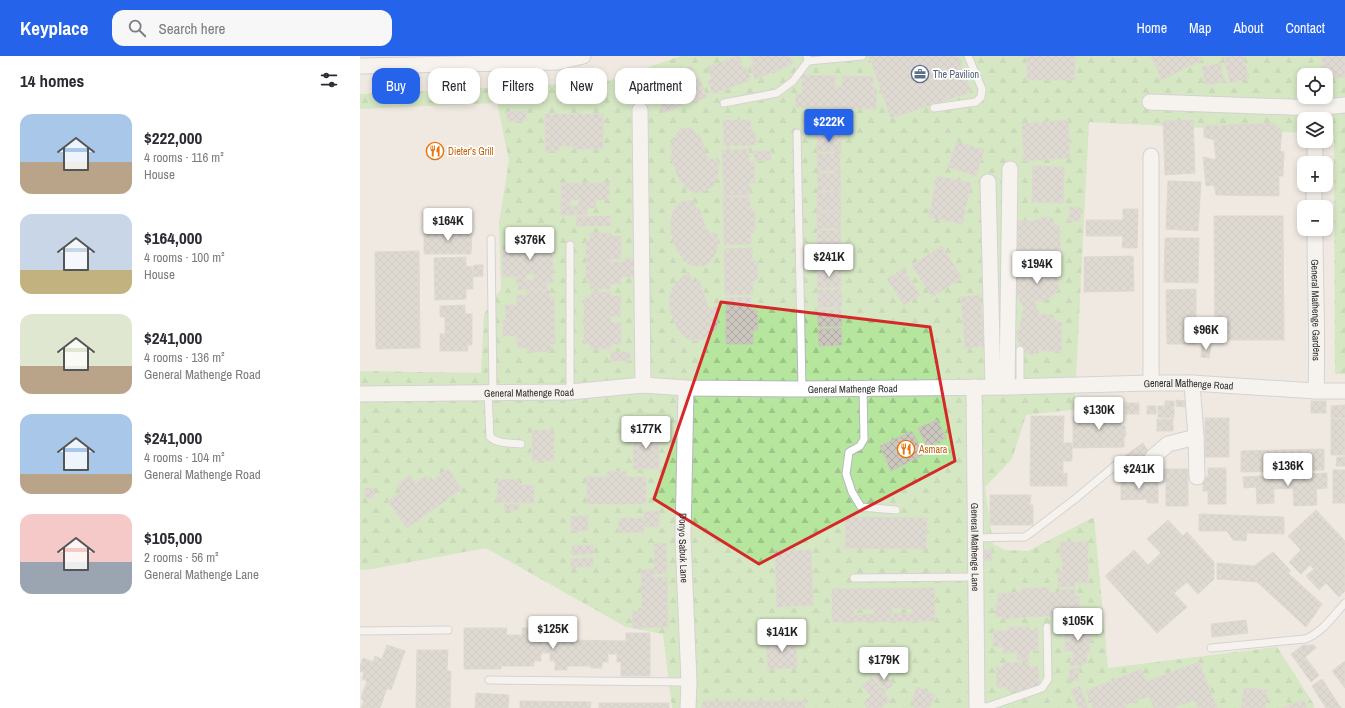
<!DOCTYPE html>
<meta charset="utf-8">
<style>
:root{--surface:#fff;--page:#f7f7f7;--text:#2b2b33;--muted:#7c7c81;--accent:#2563eb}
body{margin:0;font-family:"Archivo Narrow",sans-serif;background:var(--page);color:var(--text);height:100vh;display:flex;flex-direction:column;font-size:15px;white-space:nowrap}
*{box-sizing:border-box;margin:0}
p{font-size:13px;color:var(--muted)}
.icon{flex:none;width:22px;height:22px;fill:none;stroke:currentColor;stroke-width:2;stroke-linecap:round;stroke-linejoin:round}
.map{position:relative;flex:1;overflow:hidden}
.sheet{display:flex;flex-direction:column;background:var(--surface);width:360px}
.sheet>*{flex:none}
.guide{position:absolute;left:12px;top:12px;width:380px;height:36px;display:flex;gap:8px}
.fabs{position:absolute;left:937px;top:12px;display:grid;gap:8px}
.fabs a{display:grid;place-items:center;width:36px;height:36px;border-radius:8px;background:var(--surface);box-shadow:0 2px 6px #0003;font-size:20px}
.price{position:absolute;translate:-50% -34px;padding:0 9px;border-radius:4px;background:#fff;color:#222;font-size:13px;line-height:26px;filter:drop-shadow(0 1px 2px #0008)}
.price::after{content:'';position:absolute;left:50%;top:24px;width:12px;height:9px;margin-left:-6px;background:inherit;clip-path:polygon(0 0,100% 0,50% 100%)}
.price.on{background:var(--accent);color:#fff}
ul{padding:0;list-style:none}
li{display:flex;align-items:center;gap:12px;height:100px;padding:0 20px}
li span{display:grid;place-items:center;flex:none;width:112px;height:80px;border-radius:12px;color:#555}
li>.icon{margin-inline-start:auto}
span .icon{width:48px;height:48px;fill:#fffc;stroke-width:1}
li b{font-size:17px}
h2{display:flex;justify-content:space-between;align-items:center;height:48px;padding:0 20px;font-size:17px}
.pill{padding:0 14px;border-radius:12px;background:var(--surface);box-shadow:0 2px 6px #0003;font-size:14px;line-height:36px}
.pill.on{background:var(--accent);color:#fff}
header{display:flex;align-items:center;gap:24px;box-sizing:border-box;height:56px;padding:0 20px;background:var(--accent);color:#fff}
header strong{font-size:19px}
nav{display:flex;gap:22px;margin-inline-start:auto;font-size:14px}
.search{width:280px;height:36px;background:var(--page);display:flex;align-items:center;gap:10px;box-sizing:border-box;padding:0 14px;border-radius:12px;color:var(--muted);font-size:15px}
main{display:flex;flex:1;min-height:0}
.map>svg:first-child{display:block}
.forest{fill:url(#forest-firs);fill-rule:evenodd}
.building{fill:url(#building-cross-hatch);stroke:#cbc5ba;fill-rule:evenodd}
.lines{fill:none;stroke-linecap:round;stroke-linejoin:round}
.service-casing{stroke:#b4b7c1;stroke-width:9}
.minor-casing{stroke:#b4b7c1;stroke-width:17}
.service{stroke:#fff;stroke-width:7}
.minor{stroke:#fff;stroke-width:15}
.marked{fill:none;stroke:#d62828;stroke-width:3;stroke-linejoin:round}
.labels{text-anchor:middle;stroke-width:3.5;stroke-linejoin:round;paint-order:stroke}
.service-label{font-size:10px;fill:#4e5e75;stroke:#fff;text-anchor:start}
.food-label{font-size:10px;fill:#c56008;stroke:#fff;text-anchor:start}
.street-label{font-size:10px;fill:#2e2e2e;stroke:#fff}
</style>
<header>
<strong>Keyplace</strong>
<div class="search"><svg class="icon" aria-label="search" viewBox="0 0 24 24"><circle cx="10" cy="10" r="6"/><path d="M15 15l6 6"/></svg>Search here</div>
<nav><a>Home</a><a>Map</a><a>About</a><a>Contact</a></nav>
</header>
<main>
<section class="sheet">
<h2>14 homes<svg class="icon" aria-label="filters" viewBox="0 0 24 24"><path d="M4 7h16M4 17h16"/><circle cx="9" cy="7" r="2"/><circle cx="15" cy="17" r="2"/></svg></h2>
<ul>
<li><span style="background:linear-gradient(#a9c7e8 60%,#b9a48a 0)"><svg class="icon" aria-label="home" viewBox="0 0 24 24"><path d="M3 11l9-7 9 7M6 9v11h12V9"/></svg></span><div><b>$222,000</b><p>4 rooms · 116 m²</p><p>House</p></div></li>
<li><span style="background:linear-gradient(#c9d6e8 70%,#c2b280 0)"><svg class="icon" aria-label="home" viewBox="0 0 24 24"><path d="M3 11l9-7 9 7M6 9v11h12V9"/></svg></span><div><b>$164,000</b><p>4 rooms · 100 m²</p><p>House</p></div></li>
<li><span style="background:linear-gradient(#dfe7d0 65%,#b9a48a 0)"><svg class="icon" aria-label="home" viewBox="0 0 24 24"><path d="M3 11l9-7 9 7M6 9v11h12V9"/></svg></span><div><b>$241,000</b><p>4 rooms · 136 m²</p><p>General Mathenge Road</p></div></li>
<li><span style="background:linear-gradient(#a9c7e8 75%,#b9a48a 0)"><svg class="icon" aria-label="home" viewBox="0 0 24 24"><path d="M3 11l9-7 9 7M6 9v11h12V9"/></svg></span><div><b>$241,000</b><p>4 rooms · 104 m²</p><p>General Mathenge Road</p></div></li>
<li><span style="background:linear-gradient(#f6c9c9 60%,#9aa5b1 0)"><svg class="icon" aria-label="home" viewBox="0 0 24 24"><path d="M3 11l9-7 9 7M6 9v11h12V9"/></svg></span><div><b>$105,000</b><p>2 rooms · 56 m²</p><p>General Mathenge Lane</p></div></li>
</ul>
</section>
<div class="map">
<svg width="985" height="652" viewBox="0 0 985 652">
<defs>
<pattern id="forest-firs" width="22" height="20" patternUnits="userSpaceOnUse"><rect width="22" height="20" fill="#b6e59e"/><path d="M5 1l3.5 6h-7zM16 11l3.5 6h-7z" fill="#9dc588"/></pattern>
<pattern id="building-cross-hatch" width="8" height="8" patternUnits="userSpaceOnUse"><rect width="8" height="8" fill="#cbc7bf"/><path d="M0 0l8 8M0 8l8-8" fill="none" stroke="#afaba4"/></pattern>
</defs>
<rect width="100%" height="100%" fill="#efe9e1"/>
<path class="forest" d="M321,0H985V318H975L974,78H966V63H944V77L729,66L715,342L719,353L666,359L652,403L625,431L633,488L645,494L668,495L734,461L748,612L917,591L953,647L954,652H312L303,578L266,571L126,492L12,513L0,514V315L121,317L124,258L141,233L139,167L149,104L137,47L0,53V38L245,26ZM944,19H966V41H944Z"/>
<g class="building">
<polygon points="378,0 383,12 386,11 391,24 353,38 348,25 352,23 347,11"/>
<polygon points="391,0 430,0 433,8 395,23 390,10 394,8"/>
<polygon points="509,0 598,0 611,36 531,62"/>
<rect x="667" y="0" width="48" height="24"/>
<polygon points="791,0 837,0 842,4 802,24"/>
<polygon points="873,0 883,0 889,22 870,27 864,2"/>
<polygon points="962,0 985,0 985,21 966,22 966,19 963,19"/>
<polygon points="860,7 864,26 845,29 842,11"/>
<polygon points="331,10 336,23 339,22 347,41 332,47 331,45 315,51 315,53 304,57 297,37 302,35 297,23"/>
<polygon points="442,19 475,20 475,31 482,31 482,20 513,21 513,33 517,33 516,53 435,51 436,38 442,38"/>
<polygon points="166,55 166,65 147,65 147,56"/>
<rect x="457" y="57" width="24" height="19"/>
<polygon points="185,58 243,58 243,93 213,93 213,90 200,90 200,94 185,95"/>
<polygon points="363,64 390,64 391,77 396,77 396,89 364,90"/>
<polygon points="708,64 710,102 664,105 662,68"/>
<polygon points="833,64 835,117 805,119 803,65"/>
<polygon points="914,67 922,75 920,95 924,96 923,120 919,120 919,140 856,139 854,129 846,130 843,101 856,104 854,84 844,81 844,70"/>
<polygon points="322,72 332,72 336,79 339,78 348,103 357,103 359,113 357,123 352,131 344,135 334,137 325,131 317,119 312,103 311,89 315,79"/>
<polygon points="457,78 481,78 481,95 457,96"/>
<polygon points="597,86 624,94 616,120 588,111"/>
<polygon points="389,93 389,106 394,106 395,127 389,127 390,139 364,140 362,94"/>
<polygon points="394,95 411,95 411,104 395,105"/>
<polygon points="480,97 480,115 458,115 457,98"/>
<polygon points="673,110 704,111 703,147 672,146"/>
<polygon points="457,117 480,117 481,135 458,135"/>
<polygon points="577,120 611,127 602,168 569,161"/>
<polygon points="808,125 841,126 838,175 806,173"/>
<polygon points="201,127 249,127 249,143 235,144 236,152 219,152 219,143 210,144 210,150 214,150 214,159 201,159"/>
<polygon points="480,136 481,154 457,155 457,137"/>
<polygon points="363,141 390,141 390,155 395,155 395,175 391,175 391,188 364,189"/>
<polygon points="322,145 333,145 336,153 339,152 348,177 357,177 358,187 356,197 351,205 343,210 333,210 324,205 316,192 311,175 311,162 315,152"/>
<rect x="215" y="150" width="12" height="9"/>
<polygon points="710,151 721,152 720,165 709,165"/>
<polygon points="763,153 778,153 777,192 762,192 763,180 726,180 726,164 763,164"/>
<polygon points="480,155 481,172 457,173 457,156"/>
<polygon points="250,160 250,170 216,170 216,161"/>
<polygon points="854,160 923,160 924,284 855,284"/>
<polygon points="684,161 692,162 695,169 699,170 701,196 682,197 683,209 693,211 697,219 699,232 692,241 681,246 675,244 677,258 693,259 694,264 702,267 701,296 676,294 673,299 665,296 660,289 657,280 664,252 657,239 655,230 655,219 663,209 662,202 655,188 656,165 673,165"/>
<polygon points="480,174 481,191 457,192 457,175"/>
<polygon points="64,175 112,175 111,198 64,198"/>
<path d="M187,176V185L192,184L193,227H187V233L158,234V221H143L142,190H156V181H165V177ZM165,188H172V194L165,195ZM166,218H173L174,224L166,225Z"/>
<polygon points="230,177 251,177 251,180 261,180 261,203 251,203 251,206 264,206 264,203 276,203 276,221 261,221 261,228 250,228 250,233 230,233 230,226 226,226 226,185 230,185"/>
<polygon points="805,182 839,182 838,227 804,226"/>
<polygon points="582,190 602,222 572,241 552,209"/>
<polygon points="392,192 392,205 397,205 398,224 393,225 393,238 365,239 364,193"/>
<polygon points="481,194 481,211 458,212 458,195"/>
<polygon points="59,195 60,292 16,293 15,196"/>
<polygon points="773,200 774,235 724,236 724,201"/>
<polygon points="106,201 106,211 112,210 113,233 106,233 106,243 75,244 74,202"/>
<polygon points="114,209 123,209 123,220 113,221"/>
<polygon points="481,213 481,231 458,232 457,214"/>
<polygon points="543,213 560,239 544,249 527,223"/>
<polygon points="329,216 333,227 339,225 349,253 357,250 358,261 357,271 352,277 344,283 335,285 325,282 317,271 312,260 309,245 312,232 321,222"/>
<polygon points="481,233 482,251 458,252 458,234"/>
<polygon points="836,233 836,288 807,288 806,234"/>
<polygon points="190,234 190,241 194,241 195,288 190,288 191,295 168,296 168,292 157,292 157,280 143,280 143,264 146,263 145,249 157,249 157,239 168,239 168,235"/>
<polygon points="231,236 250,236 250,240 261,240 260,261 251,260 251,266 261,267 261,288 251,288 251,293 230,293 230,288 224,288 224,242 231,242"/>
<polygon points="620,239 624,290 605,292 601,241"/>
<polygon points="391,241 391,254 397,254 398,274 393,274 393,288 366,288 366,242"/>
<polygon points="105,249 105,258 112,258 112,289 107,289 108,295 80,295 80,278 85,278 85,261 80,261 80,250"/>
<polygon points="481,253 482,270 458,271 458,254"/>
<polygon points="481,272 482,289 459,290 458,273"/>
<polygon points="842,287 851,289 849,302 841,301"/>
<rect x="251" y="296" width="19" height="9"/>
<polygon points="816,344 825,345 825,351 816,350"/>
<polygon points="805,345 814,345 814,362 798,361 798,350 805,350"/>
<rect x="951" y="345" width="15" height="12"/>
<polygon points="727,347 763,348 763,354 727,353"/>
<rect x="766" y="347" width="13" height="11"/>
<polygon points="985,349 985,362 971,362 971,350"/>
<rect x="787" y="350" width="9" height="8"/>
<polygon points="729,357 761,357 761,370 765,370 766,380 764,380 764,391 713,392 713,361 729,361"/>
<polygon points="671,360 704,360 703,387 712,387 712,405 703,405 703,418 707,417 707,430 670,430"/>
<rect x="845" y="362" width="24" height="39"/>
<rect x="797" y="363" width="16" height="12"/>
<rect x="971" y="363" width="14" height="36"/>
<polygon points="577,364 586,382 567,391 558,372"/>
<polygon points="172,374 194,374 193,405 172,405"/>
<polygon points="274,374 299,375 299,413 273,413"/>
<polygon points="552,375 563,399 531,415 520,390"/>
<polygon points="783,387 790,398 770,412 763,401"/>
<polygon points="964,393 964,414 881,416 881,395"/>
<polygon points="977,401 985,401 985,410 976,410"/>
<polygon points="848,412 866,412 866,448 848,448 848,435 843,435 843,421 848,421"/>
<polygon points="88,413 102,433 47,472 28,445 42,435 37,428 50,419 56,427 66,420 70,426"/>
<polygon points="800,413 828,413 828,450 806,450 806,426 800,426"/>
<rect x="973" y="414" width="12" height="33"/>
<polygon points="266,415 266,421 286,421 286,448 227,448 227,421 247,421 247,416"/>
<polygon points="967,417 967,432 956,433 957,449 934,450 933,432 914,433 914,447 897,448 896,431 884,432 883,421"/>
<polygon points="761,422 787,422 787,427 798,426 798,447 787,447 787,443 761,444"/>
<polygon points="138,423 159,424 159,429 174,429 174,447 137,446"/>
<rect x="5" y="432" width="9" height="10"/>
<polygon points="630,439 671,439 670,449 673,449 673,469 630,469"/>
<polygon points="144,448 159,449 159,454 144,454"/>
<polygon points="956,454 985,485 985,535 979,541 966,527 959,534 946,520 954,513 950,509 941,518 929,506 941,494 928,480"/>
<polygon points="299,455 299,471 284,471 284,456"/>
<polygon points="839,458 924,461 924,478 887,477 886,485 873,484 867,475 839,475"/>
<rect x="211" y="460" width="17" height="15"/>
<polygon points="486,461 567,462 566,493 485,492"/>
<polygon points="258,462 284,462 284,476 259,477"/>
<polygon points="808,464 823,480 827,476 854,506 854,523 838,538 827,526 814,537 827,551 797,577 745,520 774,494 788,509 801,497 787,483"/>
<polygon points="700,486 728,486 728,527 715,527 715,531 698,531 698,516 702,516 702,501 700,501"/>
<polygon points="306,487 307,518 295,518 294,488"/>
<polygon points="233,489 233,498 212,499 212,490"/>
<polygon points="451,494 453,549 417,551 415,495"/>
<rect x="624" y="494" width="8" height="11"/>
<polygon points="913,496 931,515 928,517 962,548 946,571 897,526 857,523 857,507 894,510"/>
<polygon points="233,502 233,510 211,512 211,503"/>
<polygon points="294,513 294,522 307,521 308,571 273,572 272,555 282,555 281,514"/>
<polygon points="689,531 689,537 702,536 701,534 715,533 715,540 719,540 720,556 714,557 714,558 642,563 642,560 636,561 635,549 638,549 638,538 661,536 661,533"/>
<path d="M574,532L575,565L472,566V533ZM532,552L552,553V558L532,557ZM494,553H514V558L494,559Z"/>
<polygon points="886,564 888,577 852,581 851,568"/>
<polygon points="705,566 726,566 727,574 730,574 730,597 727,597 727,606 722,610 710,610 710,604 713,603 713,595 705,595"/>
<polygon points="648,571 669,571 669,574 678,574 678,595 669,594 669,604 657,604 657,597 643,597 643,591 633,590 634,575 648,575"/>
<polygon points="104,572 147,572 146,579 162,579 162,572 207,572 207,584 266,585 266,577 290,577 290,620 261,620 261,606 257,606 257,598 248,598 248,606 242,606 242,612 231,612 231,610 207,610 207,614 195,614 195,605 190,605 190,597 181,597 181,605 174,605 174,610 141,610 141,613 104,613"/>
<polygon points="436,581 437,612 408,613 406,582"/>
<polygon points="27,589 45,595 31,634 27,632 20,652 1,652 4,645 1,642 7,625 2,623 4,617 0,615 0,610 3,602 13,606 15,600 22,603"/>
<polygon points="943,589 954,589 956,592 945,601 959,619 951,626 931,598"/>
<polygon points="57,594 88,594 87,615 91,615 90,652 56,652"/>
<polygon points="985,605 985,632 972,615"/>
<polygon points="669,606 669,611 678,611 679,631 670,631 670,634 647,635 647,631 637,631 636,611 643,611 643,607"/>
<polygon points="839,606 857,652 838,652 835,644 813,652 794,652 789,640 765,649 766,652 733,652 726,635 781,613 786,626"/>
<polygon points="719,612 718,625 709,625 709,613"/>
<polygon points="523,615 533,629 525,635 515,622"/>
<polygon points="512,621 530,645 521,652 508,652 503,646 511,640 502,629"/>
<polygon points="962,623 981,652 966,652 952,630"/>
<polygon points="720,630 728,652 719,652 711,634"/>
<polygon points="557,631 575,639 569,652 557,652 550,649"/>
<polygon points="884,632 907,634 905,652 881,652"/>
<polygon points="116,637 149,639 148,652 115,652"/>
<polygon points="944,644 947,652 922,652"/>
<polygon points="160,645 231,646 230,652 160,652"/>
<polygon points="343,645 445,645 445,652 342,652"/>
<rect x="239" y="647" width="70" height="5"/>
</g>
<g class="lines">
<defs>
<g id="service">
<polyline points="448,5 502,0"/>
<polyline points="364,47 417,37 433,25 448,5 447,0"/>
<polyline points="574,52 616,46 621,41 622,33 608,0"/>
<polyline points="437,77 442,333"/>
<polyline points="131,183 133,337"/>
<polyline points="210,189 210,336"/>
<polyline points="660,330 660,294"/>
<polyline points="503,332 504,383 500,390 489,396 486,418 492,436 501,451 536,454"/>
<path d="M128,337L130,381C138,388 151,387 161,388"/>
<polyline points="615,482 664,481 668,479 715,443 757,408"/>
<polyline points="494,522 616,521"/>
<polyline points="0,575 88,574"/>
<path d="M851,592L945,583C962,577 973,560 985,547"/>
<polyline points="129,624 329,626"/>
<polyline points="617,650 627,651 682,632 688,623 687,571"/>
</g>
<g id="minor">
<polyline points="0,10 198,6 223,0"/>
<polyline points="790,46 956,52"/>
<polyline points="280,54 283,329"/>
<polyline points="955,63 956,52 985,49"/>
<polyline points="955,107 955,85"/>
<polyline points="628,126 633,330"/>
<polyline points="954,129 954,151"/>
<path id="s1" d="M955,173C955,227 958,281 956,335"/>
<polyline points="791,327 791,100"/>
<polyline points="832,327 836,381 837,421"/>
<path id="s2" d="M614,331L617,652"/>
<polyline points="647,331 650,113"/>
<path id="s3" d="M326,332L323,482L329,626L328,652"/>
<path id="s4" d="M0,338L210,336L283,329L326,332L442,333L647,331L791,327H832L956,335H985"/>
<polyline points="787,411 793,401 808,388 836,381"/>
</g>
</defs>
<use href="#service" class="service-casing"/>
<use href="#minor" class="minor-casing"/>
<use href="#service" class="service"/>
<use href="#minor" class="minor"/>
</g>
<path d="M0 0H985V652H0ZM361,246L570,271L595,405L399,508L294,443Z" fill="#efe9e1" fill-opacity=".55" fill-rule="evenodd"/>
<path class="marked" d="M361,246L570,271L595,405L399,508L294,443Z"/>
<defs>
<symbol id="office-ring" viewBox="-11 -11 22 22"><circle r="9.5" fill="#fff" stroke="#5c6f8a" stroke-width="1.5"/><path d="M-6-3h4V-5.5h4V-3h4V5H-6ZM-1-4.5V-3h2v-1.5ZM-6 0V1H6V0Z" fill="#5c6f8a"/></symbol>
<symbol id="restaurant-ring" viewBox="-11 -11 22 22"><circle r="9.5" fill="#fff" stroke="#e8710a" stroke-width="1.5"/><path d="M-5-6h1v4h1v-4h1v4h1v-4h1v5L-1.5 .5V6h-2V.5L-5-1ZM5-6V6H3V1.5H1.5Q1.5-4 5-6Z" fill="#e8710a"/></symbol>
</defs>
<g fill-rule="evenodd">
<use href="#office-ring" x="550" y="8" width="20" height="20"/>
<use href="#restaurant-ring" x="65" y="85" width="20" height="20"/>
<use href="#restaurant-ring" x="536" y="383" width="20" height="20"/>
</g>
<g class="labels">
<g class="service-label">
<text x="573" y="22">The Pavilion</text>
</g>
<g class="food-label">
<text x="88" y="99">Dieter's Grill</text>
<text x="559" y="397">Asmara</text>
</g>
<g class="street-label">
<text dy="4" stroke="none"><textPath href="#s1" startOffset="81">General Mathenge Gardens</textPath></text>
<text dy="4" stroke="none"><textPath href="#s4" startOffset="829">General Mathenge Road</textPath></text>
<text dy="4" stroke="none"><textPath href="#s4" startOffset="493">General Mathenge Road</textPath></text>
<text dy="4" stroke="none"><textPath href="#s4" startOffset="169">General Mathenge Road</textPath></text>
<text dy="4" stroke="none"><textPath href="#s2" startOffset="160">General Mathenge Lane</textPath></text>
<text dy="4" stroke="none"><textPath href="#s3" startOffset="160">Donyo Sabuk Lane</textPath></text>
</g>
</g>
</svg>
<div class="fabs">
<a><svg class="icon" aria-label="locate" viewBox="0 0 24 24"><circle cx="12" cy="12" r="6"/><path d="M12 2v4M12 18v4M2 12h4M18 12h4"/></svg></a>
<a><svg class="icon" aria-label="layers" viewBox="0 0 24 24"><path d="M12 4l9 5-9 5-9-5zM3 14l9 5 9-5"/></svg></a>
<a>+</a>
<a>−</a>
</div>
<b class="price on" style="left:469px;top:87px">$222K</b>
<b class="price" style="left:88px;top:186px">$164K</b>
<b class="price" style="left:170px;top:205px">$376K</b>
<b class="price" style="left:469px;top:222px">$241K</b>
<b class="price" style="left:677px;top:229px">$194K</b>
<b class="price" style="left:846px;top:295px">$96K</b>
<b class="price" style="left:739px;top:375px">$130K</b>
<b class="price" style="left:286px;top:394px">$177K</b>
<b class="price" style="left:928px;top:431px">$136K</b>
<b class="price" style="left:779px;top:434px">$241K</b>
<b class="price" style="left:718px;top:586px">$105K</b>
<b class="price" style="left:193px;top:594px">$125K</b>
<b class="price" style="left:422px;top:597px">$141K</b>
<b class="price" style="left:524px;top:625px">$179K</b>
<div class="guide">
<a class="pill on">Buy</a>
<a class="pill">Rent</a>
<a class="pill">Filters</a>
<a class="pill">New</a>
<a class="pill">Apartment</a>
</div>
</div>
</main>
